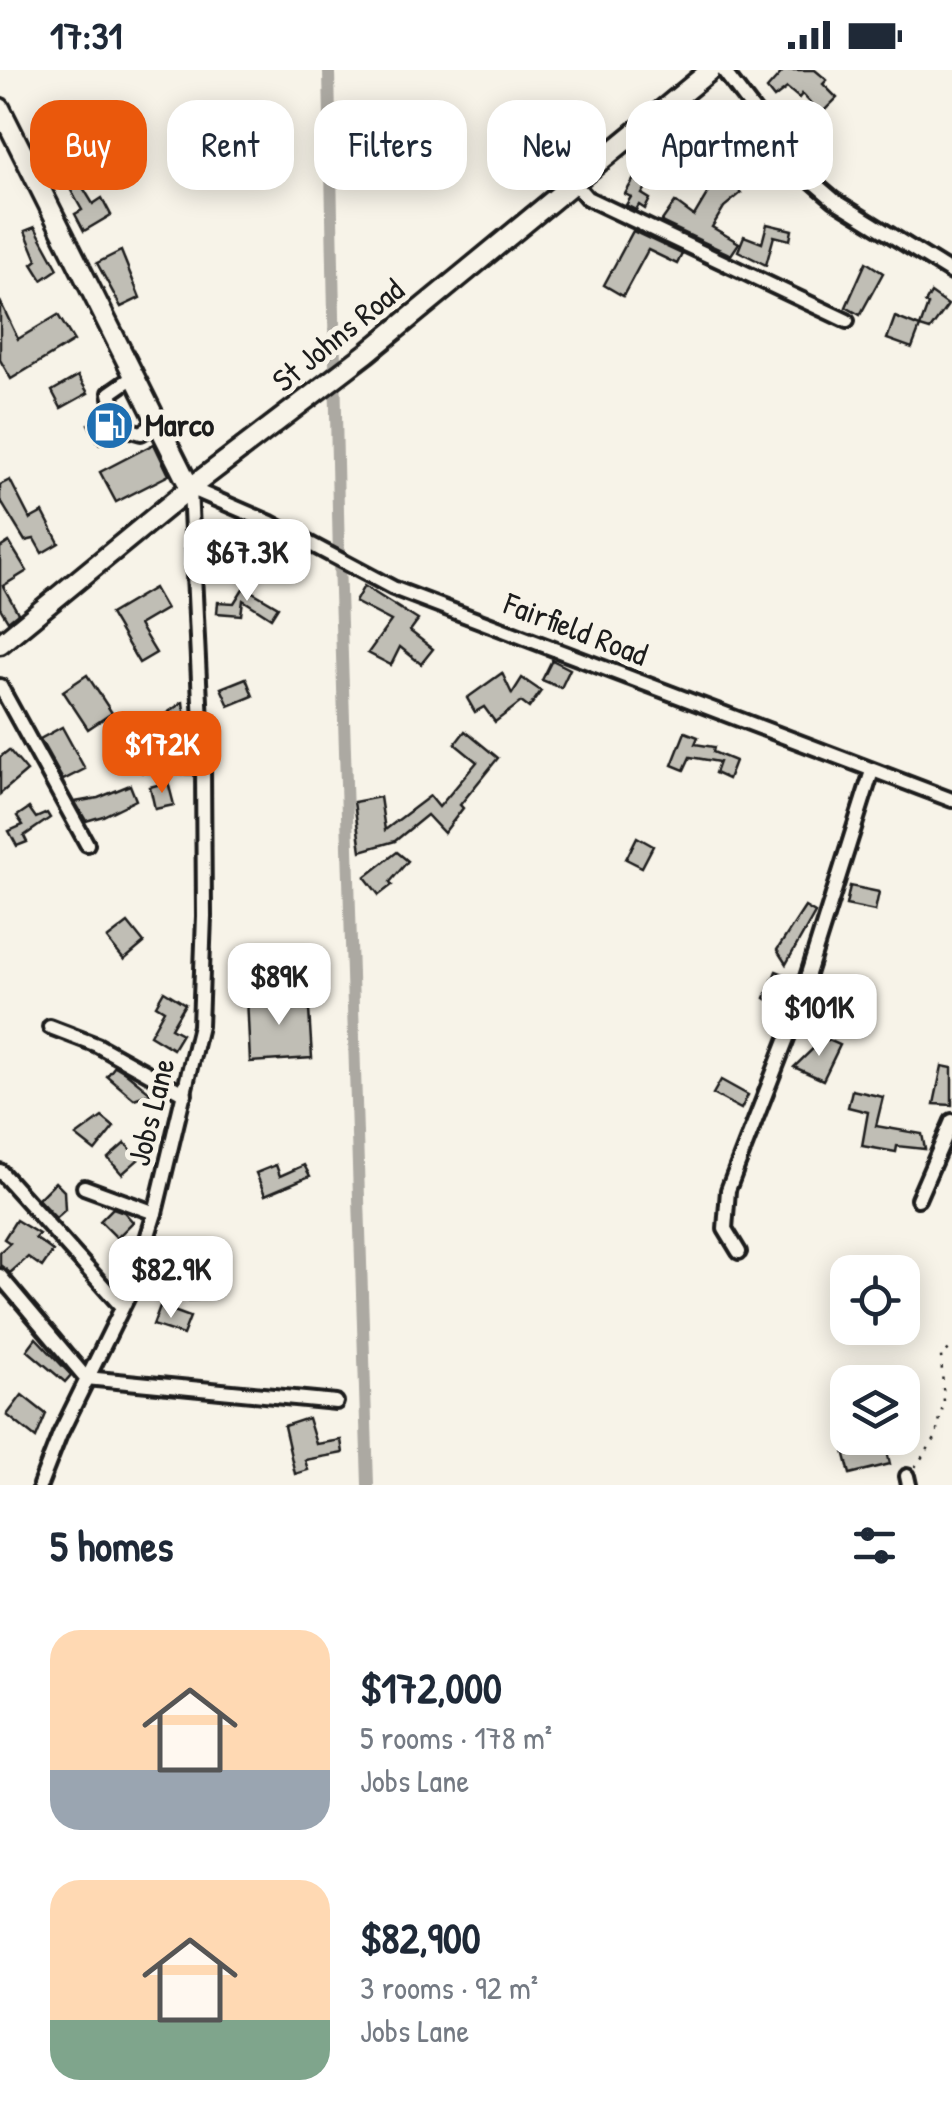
<!DOCTYPE html>
<meta charset="utf-8">
<style>
:root{--surface:#fff;--page:#f6f6f7;--text:#1f2937;--muted:#747a83;--accent:#ea580c}
body{margin:0;font-family:"Patrick Hand",sans-serif;background:var(--page);color:var(--text);height:100vh;display:flex;flex-direction:column;font-size:38px;white-space:nowrap}
*{box-sizing:border-box;margin:0}
p{font-size:32px;color:var(--muted)}
.icon{flex:none;width:55px;height:55px;fill:none;stroke:currentColor;stroke-width:2;stroke-linecap:round;stroke-linejoin:round}
.map{position:relative;height:1415px;overflow:hidden}
.panel{display:flex;flex-direction:column;background:var(--surface);flex:1}
.panel>*{flex:none}
.hud{position:absolute;left:30px;top:30px;width:892px;height:90px;display:flex;gap:20px}
.controls{position:absolute;left:830px;top:1185px;display:grid;gap:20px}
.controls a{display:grid;place-items:center;width:90px;height:90px;border-radius:20px;background:var(--surface);box-shadow:0 5px 25px #0003;font-size:50px}
.price{position:absolute;translate:-50% -85px;padding:0 22px;border-radius:20px;background:#fff;color:#222;font-size:32px;line-height:65px;filter:drop-shadow(0 2px 5px #0008)}
.price::after{content:'';position:absolute;left:50%;top:60px;width:30px;height:22px;margin-left:-15px;background:inherit;clip-path:polygon(0 0,100% 0,50% 100%)}
.price.active{background:var(--accent);color:#fff}
ul{padding:0;list-style:none}
li{display:flex;align-items:center;gap:30px;height:250px;padding:0 50px}
li span{display:grid;place-items:center;flex:none;width:280px;height:200px;border-radius:30px;color:#555}
li>.icon{margin-inline-start:auto}
span .icon{width:120px;height:120px;fill:#fffc;stroke-width:1}
li b{font-size:42px}
h2{display:flex;justify-content:space-between;align-items:center;height:120px;padding:0 50px;font-size:42px}
.chip{padding:0 35px;border-radius:30px;background:var(--surface);box-shadow:0 5px 25px #0003;font-size:35px;line-height:90px}
.chip.active{background:var(--accent);color:#fff}
.status{display:flex;justify-content:space-between;align-items:center;height:70px;padding:0 50px;background:var(--surface);direction:ltr}
.status svg{height:28px;fill:currentColor}
.map>svg:first-child{display:block}
.lines{fill:none;stroke-linecap:round;stroke-linejoin:round}
.canal{stroke:#aca9a2;stroke-width:12}
.building{fill:#c0beb5;stroke:#1c1c1c;stroke-width:2.5}
.minor-casing{stroke:#1c1c1c;stroke-width:20}
.major-casing{stroke:#1c1c1c;stroke-width:25}
.path{stroke:#1c1c1c;stroke-width:2.5;stroke-dasharray:2.5 8;stroke-linecap:butt}
.minor{stroke:#f7f3e8;stroke-width:12}
.major{stroke:#f7f3e8;stroke-width:18}
.labels{text-anchor:middle;stroke-width:10;stroke-linejoin:round;paint-order:stroke}
.street-label{font-size:32px;fill:#1c1c1c;stroke:#f7f3e8}
.poi-label{font-size:32px;font-weight:bold;fill:#1c1c1c;stroke:#f7f3e8;text-anchor:start}
</style>
<div class="status"><b>17:31</b><svg viewBox="0 0 49 12"><path d="M0 12V9h3v3zM5 12V6h3v6zM10 12V3h3v9zM15 12V0h3v12zM26 1h20v11H26zM47 4h2v5h-2z"/></svg></div>
<div class="map">
<svg width="952" height="1415" viewBox="0 0 952 1415">
<rect width="100%" height="100%" fill="#f7f3e8"/>
<filter id="ink" filterUnits="userSpaceOnUse"><feTurbulence type="fractalNoise" baseFrequency=".01" numOctaves="2"/><feDisplacementMap in="SourceGraphic" scale="20" xChannelSelector="R" yChannelSelector="G"/><feConvolveMatrix kernelMatrix="1 2 1 2 8 2 1 2 1" color-interpolation-filters="sRGB"/></filter>
<g filter="url(#ink)">
<g class="lines">
<polyline class="canal" points="329,0 339,490 368,1415"/>
</g>
<g class="building">
<polygon points="784,0 815,0 827,10 823,14 837,28 821,44 802,24 799,28 787,18 774,28 767,19"/>
<polygon points="671,53 688,74 698,65 721,91 716,63 722,58 747,87 726,104 741,123 724,137 712,157 739,173 731,185 661,152 675,132 694,146 710,119 684,90 676,97 652,70"/>
<polygon points="75,65 82,79 48,95 41,82"/>
<polygon points="639,100 652,108 642,124 650,129 645,139 639,135 636,140 626,135 631,127 625,124"/>
<polygon points="79,111 93,134 102,128 111,145 84,161 75,144 82,140 69,117"/>
<polygon points="767,154 792,160 790,170 774,166 766,195 738,181 744,166 762,173"/>
<polygon points="35,157 58,199 42,210 32,194 37,190 25,161"/>
<polygon points="633,161 682,184 677,194 648,180 623,226 604,215"/>
<polygon points="121,181 140,228 121,237 97,193"/>
<polygon points="866,192 883,203 860,245 846,237"/>
<polygon points="931,223 948,235 930,260 920,257 928,235 925,233"/>
<polygon points="0,231 18,269 58,245 74,271 11,309 0,290"/>
<polygon points="895,247 920,257 912,278 887,269"/>
<polygon points="78,306 88,323 61,338 52,321"/>
<polygon points="124,341 128,349 119,353 118,363 99,374 88,354 105,344 117,348"/>
<polygon points="154,374 169,405 116,432 100,402"/>
<polygon points="10,410 30,449 43,442 59,473 42,483 34,469 25,471 0,430 0,415"/>
<polygon points="9,472 27,501 3,516 18,543 8,551 0,538 0,478"/>
<polygon points="364,516 418,550 410,561 433,579 421,594 400,577 391,595 368,583 391,551 355,532"/>
<polygon points="244,517 278,537 271,548 243,530 241,545 217,543 218,532 234,533"/>
<polygon points="154,518 166,539 139,555 156,583 139,593 110,544"/>
<polygon points="552,590 570,599 561,618 542,610"/>
<polygon points="502,603 512,624 522,608 541,621 529,638 521,632 495,652 484,637 475,642 467,628"/>
<polygon points="87,605 112,643 88,659 63,621"/>
<polygon points="246,608 253,626 229,636 221,618"/>
<polygon points="183,632 185,650 163,665 154,652"/>
<polygon points="62,657 85,699 63,710 40,669"/>
<polygon points="465,661 498,688 460,735 463,738 444,763 427,745 395,771 361,781 354,732 380,727 385,760 430,726 439,737 477,692 455,674"/>
<polygon points="685,662 698,667 695,674 714,677 713,682 735,691 728,709 715,703 719,692 690,687 684,700 672,695"/>
<polygon points="9,680 27,701 0,724 0,687"/>
<polygon points="168,712 174,735 155,739 150,717"/>
<polygon points="130,715 136,730 103,746 86,751 75,732 98,728"/>
<polygon points="29,738 36,748 47,743 50,748 24,766 27,772 17,776 9,761 23,755 17,746"/>
<polygon points="637,767 653,776 642,797 626,789"/>
<polygon points="397,782 408,791 390,812 392,815 379,825 365,807"/>
<polygon points="850,816 879,822 875,841 846,835"/>
<polygon points="805,837 815,843 786,894 777,880"/>
<polygon points="128,853 144,873 124,890 107,869"/>
<polygon points="776,901 791,907 779,937 765,928"/>
<polygon points="164,921 185,934 171,958 182,964 173,979 150,965 164,940 156,935"/>
<polygon points="308,923 312,988 250,992 247,927"/>
<polygon points="824,968 840,975 823,1010 794,997"/>
<polygon points="115,996 125,1002 151,1023 134,1029 107,1006"/>
<polygon points="942,996 952,998 952,1035 934,1034"/>
<polygon points="721,1010 748,1025 741,1039 713,1024"/>
<polygon points="852,1020 883,1027 876,1056 922,1064 925,1079 897,1076 896,1082 862,1076 868,1042 848,1037"/>
<polygon points="102,1047 114,1057 95,1081 76,1066"/>
<polygon points="125,1073 139,1089 122,1104 108,1088"/>
<polygon points="276,1095 280,1106 304,1095 310,1106 265,1125 256,1103"/>
<polygon points="55,1112 64,1121 65,1140 56,1148 38,1129"/>
<polygon points="113,1138 124,1142 133,1152 117,1168 100,1151"/>
<polygon points="16,1150 39,1164 35,1168 53,1181 42,1197 28,1187 10,1203 0,1195 0,1182 10,1173 4,1169"/>
<polygon points="182,1191 196,1212 197,1230 163,1231 153,1197"/>
<polygon points="160,1236 190,1247 183,1265 153,1255"/>
<polygon points="36,1268 71,1305 65,1312 27,1280"/>
<polygon points="22,1325 46,1344 36,1368 7,1345"/>
<polygon points="308,1348 316,1374 341,1370 343,1383 305,1390 308,1400 295,1404 284,1356"/>
<polygon points="884,1368 890,1394 850,1404 843,1377"/>
</g>
<g class="lines">
<defs>
<g id="minor">
<polyline points="723,0 798,99 834,130 952,203"/>
<polyline points="574,113 587,128 847,251"/>
<polyline points="114,339 110,323 133,307"/>
<polyline points="127,359 141,363 156,354"/>
<polyline points="0,616 87,774"/>
<polyline points="144,694 203,696"/>
<polyline points="50,957 97,975 185,1024"/>
<polyline points="0,1101 122,1237"/>
<polyline points="84,1117 155,1143"/>
<polyline points="918,1129 952,1051"/>
<polyline points="739,1182 725,1159 728,1120 791,958 872,701"/>
<polyline points="0,1206 86,1308 336,1332"/>
<polyline points="907,1406 909,1415"/>
<polyline points="40,1415 60,1364 131,1220 155,1143 200,956 204,846 203,696 190,418 271,453 393,518 952,730"/>
</g>
<g id="major">
<polyline points="0,38 190,418"/>
<polyline points="0,574 190,418 367,283 711,0"/>
</g>
</defs>
<use href="#minor" class="minor-casing"/>
<use href="#major" class="major-casing"/>
<polyline class="path" points="915,1397 935,1369 944,1332 941,1286 952,1277"/>
<use href="#minor" class="minor"/>
<use href="#major" class="major"/>
</g>
</g>
<defs>
<symbol id="fuel-disc" viewBox="-11 -11 22 22"><circle r="9.5" fill="#1f6fb2" stroke="#f7f3e8"/><path d="M-5.5-6h7V0h2V4h1.3V-2.5L3-4.5l.8-.8L6-3V5H2.5V1h-1V6h-7ZM-4.2-4.7v3.2H.2V-4.7Z" fill="#fff"/></symbol>
</defs>
<g fill-rule="evenodd">
<use href="#fuel-disc" x="82" y="328" width="55" height="55"/>
</g>
<g class="labels">
<g class="street-label">
<text transform="translate(338 265) rotate(-39)" y="11">St Johns Road</text>
<text transform="translate(576 559) rotate(21)" y="11">Fairfield Road</text>
<text transform="translate(151 1042) rotate(-76)" y="11">Jobs Lane</text>
</g>
<g class="poi-label">
<text x="145" y="366">Marco</text>
</g>
</g>
</svg>
<div class="controls">
<a><svg class="icon" aria-label="locate" viewBox="0 0 24 24"><circle cx="12" cy="12" r="6"/><path d="M12 2v4M12 18v4M2 12h4M18 12h4"/></svg></a>
<a><svg class="icon" aria-label="layers" viewBox="0 0 24 24"><path d="M12 4l9 5-9 5-9-5zM3 14l9 5 9-5"/></svg></a>
</div>
<b class="price" style="left:247px;top:534px">$67.3K</b>
<b class="price active" style="left:162px;top:726px">$172K</b>
<b class="price" style="left:279px;top:958px">$89K</b>
<b class="price" style="left:819px;top:989px">$101K</b>
<b class="price" style="left:171px;top:1251px">$82.9K</b>
<div class="hud">
<a class="chip active">Buy</a>
<a class="chip">Rent</a>
<a class="chip">Filters</a>
<a class="chip">New</a>
<a class="chip">Apartment</a>
</div>
</div>
<section class="panel">
<h2>5 homes<svg class="icon" aria-label="filters" viewBox="0 0 24 24"><path d="M4 7h16M4 17h16"/><circle cx="9" cy="7" r="2"/><circle cx="15" cy="17" r="2"/></svg></h2>
<ul>
<li><span style="background:linear-gradient(#ffd9b3 70%,#9aa5b1 0)"><svg class="icon" aria-label="home" viewBox="0 0 24 24"><path d="M3 11l9-7 9 7M6 9v11h12V9"/></svg></span><div><b>$172,000</b><p>5 rooms · 178 m²</p><p>Jobs Lane</p></div></li>
<li><span style="background:linear-gradient(#ffd9b3 70%,#7fa58c 0)"><svg class="icon" aria-label="home" viewBox="0 0 24 24"><path d="M3 11l9-7 9 7M6 9v11h12V9"/></svg></span><div><b>$82,900</b><p>3 rooms · 92 m²</p><p>Jobs Lane</p></div></li>
</ul>
</section>
